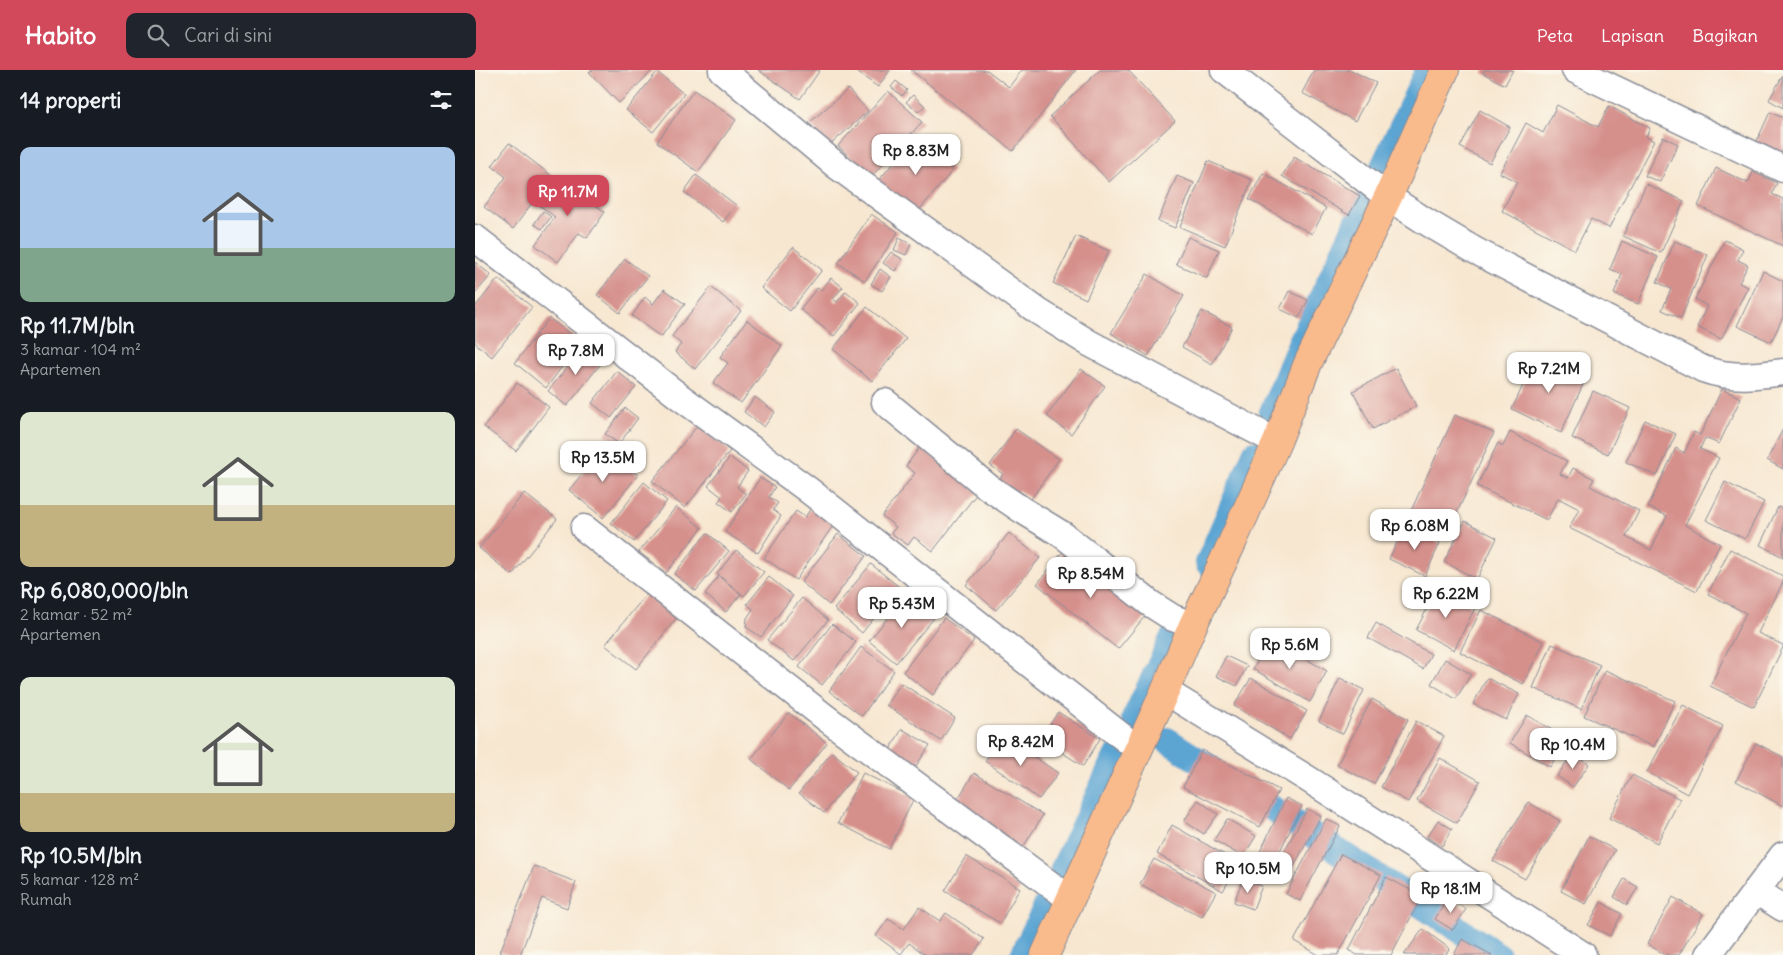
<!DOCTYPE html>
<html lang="id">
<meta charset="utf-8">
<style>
:root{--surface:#171b24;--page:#20242c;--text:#f1f3f6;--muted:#9ea1a6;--accent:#d1495b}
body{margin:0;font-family:Delius,sans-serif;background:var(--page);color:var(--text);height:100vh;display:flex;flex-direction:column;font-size:19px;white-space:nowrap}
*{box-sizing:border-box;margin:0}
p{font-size:16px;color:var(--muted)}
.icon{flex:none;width:28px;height:28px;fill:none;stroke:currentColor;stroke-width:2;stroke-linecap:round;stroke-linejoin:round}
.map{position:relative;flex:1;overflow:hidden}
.side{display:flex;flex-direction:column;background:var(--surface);width:475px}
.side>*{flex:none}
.price{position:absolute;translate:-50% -42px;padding:0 11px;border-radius:10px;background:#fff;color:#222;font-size:16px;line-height:32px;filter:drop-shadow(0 1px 2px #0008)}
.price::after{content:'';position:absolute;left:50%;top:30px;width:15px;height:11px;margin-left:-8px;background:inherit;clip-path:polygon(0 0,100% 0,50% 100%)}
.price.current{background:var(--accent);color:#fff}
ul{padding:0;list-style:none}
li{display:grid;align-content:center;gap:10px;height:265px;padding:0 20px}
li span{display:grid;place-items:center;height:155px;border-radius:10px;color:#555}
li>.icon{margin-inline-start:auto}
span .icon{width:90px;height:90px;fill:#fffc;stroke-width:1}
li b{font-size:21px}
h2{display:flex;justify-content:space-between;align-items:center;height:60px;padding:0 20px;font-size:21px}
header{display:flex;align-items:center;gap:30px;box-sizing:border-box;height:70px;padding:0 25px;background:var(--accent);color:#fff}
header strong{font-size:24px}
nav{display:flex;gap:28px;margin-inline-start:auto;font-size:18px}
.search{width:350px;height:45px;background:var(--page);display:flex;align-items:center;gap:12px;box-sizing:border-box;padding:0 18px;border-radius:10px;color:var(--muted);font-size:19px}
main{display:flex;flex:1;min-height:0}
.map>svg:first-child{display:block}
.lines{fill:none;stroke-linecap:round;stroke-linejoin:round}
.canal{stroke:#5ca5d3;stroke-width:26}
.building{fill:#d5908c}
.street-casing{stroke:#898b97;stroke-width:29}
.primary-casing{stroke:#898b97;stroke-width:30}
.street{stroke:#fff;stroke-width:26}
.primary{stroke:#fabb8c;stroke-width:28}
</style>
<header>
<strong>Habito</strong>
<div class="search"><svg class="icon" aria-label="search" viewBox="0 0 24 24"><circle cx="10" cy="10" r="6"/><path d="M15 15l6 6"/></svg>Cari di sini</div>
<nav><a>Peta</a><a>Lapisan</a><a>Bagikan</a></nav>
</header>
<main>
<section class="side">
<h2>14 properti<svg class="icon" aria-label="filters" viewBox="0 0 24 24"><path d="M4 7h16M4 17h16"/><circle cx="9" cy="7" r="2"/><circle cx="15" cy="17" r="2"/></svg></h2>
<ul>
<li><span style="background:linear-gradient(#a9c7e8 65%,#7fa58c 0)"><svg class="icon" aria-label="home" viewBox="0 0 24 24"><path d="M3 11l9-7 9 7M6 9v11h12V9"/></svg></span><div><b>Rp 11.7M/bln</b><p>3 kamar · 104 m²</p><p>Apartemen</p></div></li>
<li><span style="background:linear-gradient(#dfe7d0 60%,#c2b280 0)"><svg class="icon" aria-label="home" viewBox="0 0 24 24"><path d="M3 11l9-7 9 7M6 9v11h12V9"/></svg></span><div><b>Rp 6,080,000/bln</b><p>2 kamar · 52 m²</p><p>Apartemen</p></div></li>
<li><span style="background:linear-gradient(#dfe7d0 75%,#c2b280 0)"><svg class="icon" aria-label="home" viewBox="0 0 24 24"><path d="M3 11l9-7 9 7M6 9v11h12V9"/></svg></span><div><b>Rp 10.5M/bln</b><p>5 kamar · 128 m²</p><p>Rumah</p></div></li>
</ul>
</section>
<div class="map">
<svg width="1308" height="885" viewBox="0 0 1308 885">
<rect width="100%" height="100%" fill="#fbf7ec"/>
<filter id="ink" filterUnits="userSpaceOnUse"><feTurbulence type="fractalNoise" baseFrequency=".02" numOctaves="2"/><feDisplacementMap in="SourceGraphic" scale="10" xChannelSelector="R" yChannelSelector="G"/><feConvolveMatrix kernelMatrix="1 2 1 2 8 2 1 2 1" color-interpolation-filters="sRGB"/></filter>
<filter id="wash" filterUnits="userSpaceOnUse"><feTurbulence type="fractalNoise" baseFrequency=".0096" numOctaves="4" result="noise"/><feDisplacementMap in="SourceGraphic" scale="20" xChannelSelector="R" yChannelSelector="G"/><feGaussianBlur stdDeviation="1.12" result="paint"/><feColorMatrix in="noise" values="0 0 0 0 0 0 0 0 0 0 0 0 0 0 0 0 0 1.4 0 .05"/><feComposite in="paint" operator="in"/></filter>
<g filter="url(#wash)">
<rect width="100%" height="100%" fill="#f7e7d0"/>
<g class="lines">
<g class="canal">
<polyline points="908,97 953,0"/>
<polyline points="796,345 825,274 890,135"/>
<polyline points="733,493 780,383"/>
<polyline points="661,651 659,649 697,569"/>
<polyline points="692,670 1023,885"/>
<polyline points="588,799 641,687"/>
<polyline points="548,885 571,836"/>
</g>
</g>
<g id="blocks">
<g class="building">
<polygon points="117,0 178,0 144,33 114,2"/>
<polygon points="283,0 345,0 325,29"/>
<polygon points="379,0 415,0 403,17"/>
<polygon points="436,0 512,0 534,17 547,0 601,0 538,81"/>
<polygon points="625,0 653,0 700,51 634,112 575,46"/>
<polygon points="839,0 876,0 901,13 880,51 827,23"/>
<polygon points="1009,0 1038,0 1030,15 1008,3"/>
<polygon points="182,2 209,24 178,62 151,40"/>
<polygon points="1308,5 1308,38 1294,30"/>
<polygon points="421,11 432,20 427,26 416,17"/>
<polygon points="373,19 393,41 354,76 334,53"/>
<polygon points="219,20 261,50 223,102 182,72"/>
<polygon points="413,21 447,52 396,107 363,76"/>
<polygon points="438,25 450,36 443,42 431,32"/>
<polygon points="1082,35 1123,57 1134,36 1175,58 1171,67 1179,71 1134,158 1116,149 1100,180 1027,141 1042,112 1025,103 1051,53 1068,63"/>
<polygon points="1005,40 1035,57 1015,93 985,77"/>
<polygon points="1295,42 1308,48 1308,79 1304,88 1279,77"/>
<polygon points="1188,67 1203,74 1185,112 1170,106"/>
<polygon points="440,68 478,100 442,143 403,111"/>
<polygon points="34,73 77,106 38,159 9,137 31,107 17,96"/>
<polygon points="819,87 885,126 874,145 807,106"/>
<polygon points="733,91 777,110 750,176 705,157"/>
<polygon points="1241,98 1273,113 1278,102 1302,113 1297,124 1308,129 1308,176 1223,136"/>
<polygon points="788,103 851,138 837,164 774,129"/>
<polygon points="221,105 261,135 248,152 209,122"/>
<polygon points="702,106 719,113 700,158 683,151"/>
<polygon points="82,108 98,119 102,113 122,127 118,133 130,142 112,168 104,163 83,192 60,175 80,147 64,135"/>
<polygon points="1171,114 1209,131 1186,183 1148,166"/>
<polygon points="68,141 76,147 67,159 59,154"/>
<polygon points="396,144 423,162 390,211 363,193"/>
<polygon points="601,166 634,181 611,229 578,213"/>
<polygon points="713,167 744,180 732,208 701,194"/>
<polygon points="424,168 436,174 431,185 419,180"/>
<polygon points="1250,170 1268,179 1263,190 1273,195 1264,213 1273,217 1246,269 1222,257 1232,236 1220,229"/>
<polygon points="1147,171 1183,187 1163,234 1139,224 1147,204 1135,199"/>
<polygon points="1200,171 1233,185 1206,248 1187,240 1196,219 1182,212"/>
<polygon points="318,177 347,200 315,241 286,218"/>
<polygon points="416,182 427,189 420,201 408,193"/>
<polygon points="150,189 173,206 145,243 122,225"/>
<polygon points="0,192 16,205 0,224"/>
<polygon points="405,199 416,207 407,221 396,214"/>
<polygon points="1288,201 1308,211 1308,247 1296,272 1262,256"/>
<polygon points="672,204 709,226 673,286 636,263"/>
<polygon points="356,208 368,217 358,229 362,232 371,221 385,233 359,266 325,239 342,218 346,220"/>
<polygon points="23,209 57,237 17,287 0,273 0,237"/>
<polygon points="236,217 266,241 220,299 200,282 206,274 197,266"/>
<polygon points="189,219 210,234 186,267 157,246 170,227 178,234"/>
<polygon points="814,221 833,230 824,248 805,239"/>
<polygon points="392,237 431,269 397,311 358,279"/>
<polygon points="727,241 757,257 737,294 707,277"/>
<polygon points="74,248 106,272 71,318 40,293"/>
<polygon points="272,250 307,276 266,333 238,313 253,293 245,287"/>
<polygon points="109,276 128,291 92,336 73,321"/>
<polygon points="1062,285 1111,308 1086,363 1037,339"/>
<polygon points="921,298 941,336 898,359 878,321"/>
<polygon points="606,299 630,316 596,364 572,346"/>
<polygon points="142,301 161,317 136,348 117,333"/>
<polygon points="42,313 74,337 41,381 9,357"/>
<polygon points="1247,319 1266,328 1244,374 1230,368 1225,379 1244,388 1210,455 1245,474 1222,521 1094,458 1104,439 1083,428 1072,450 1002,416 1023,373 1028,376 1035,362 1092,391 1085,404 1093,408 1098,398 1119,409 1115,416 1164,441 1151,467 1176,480 1192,446 1173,437 1201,378 1209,383 1219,362 1225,365"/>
<polygon points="1118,321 1155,338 1133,384 1097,368"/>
<polygon points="280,327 300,342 289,357 269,342"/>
<polygon points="150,338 163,348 144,374 130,364"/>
<polygon points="980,345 1019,363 973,462 934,445"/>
<polygon points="1170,350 1201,364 1182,406 1151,392"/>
<polygon points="223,355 255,381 210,438 177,411"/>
<polygon points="541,359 584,389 556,429 543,420 537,428 520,416 528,404 515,395"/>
<polygon points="1308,359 1308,399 1292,390"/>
<polygon points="445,377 503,422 458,481 439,467 433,475 416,463 421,457 407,446 440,403 431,396"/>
<polygon points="128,378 163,405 128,448 94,420"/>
<polygon points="255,387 273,401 262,417 271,424 257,442 243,432 247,427 233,416"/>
<polygon points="285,408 300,417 294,427 303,433 298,440 306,446 283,483 250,462"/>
<polygon points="169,412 192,431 159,472 136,453"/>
<polygon points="1250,412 1289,432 1270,469 1231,450"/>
<polygon points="49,423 82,449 37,505 4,478"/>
<polygon points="201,437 227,458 191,503 164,482"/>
<polygon points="1303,437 1308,439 1308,487 1285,475"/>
<polygon points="336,438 359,454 321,510 289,488 321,441 330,447"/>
<polygon points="990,451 1022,468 1002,509 969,492"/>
<polygon points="930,456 965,473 950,506 914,489"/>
<polygon points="232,463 254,481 221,521 199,504"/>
<polygon points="534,463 565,488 521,540 491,515"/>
<polygon points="363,464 391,486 354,535 326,512"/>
<polygon points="590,479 671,545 643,579 562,514"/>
<polygon points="1255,479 1308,506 1308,512 1283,563 1308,575 1308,577 1279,637 1235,616 1271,543 1233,524"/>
<polygon points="261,480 289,502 269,526 242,504"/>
<polygon points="396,494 424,517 387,563 359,539"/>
<polygon points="244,506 266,524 251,542 230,524"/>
<polygon points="294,507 318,526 286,567 271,557 272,548 278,539 272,534"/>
<polygon points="963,518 1000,538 979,580 941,560"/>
<polygon points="174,521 204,545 161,599 130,575"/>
<polygon points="432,524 460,547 421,593 394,571"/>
<polygon points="327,528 353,550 319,591 292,570"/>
<polygon points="1006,540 1069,572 1048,614 985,582"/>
<polygon points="469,548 499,570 458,625 428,602"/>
<polygon points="901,553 956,584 948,599 893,568"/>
<polygon points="357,554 381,572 347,615 324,597"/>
<polygon points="796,569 852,601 835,632 778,599"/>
<polygon points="1077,574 1125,595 1106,639 1058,618"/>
<polygon points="386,577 419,601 387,646 354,621"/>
<polygon points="751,586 772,596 762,616 741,606"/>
<polygon points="970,589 996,604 981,629 956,614"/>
<polygon points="1130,600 1200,631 1179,677 1109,646"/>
<polygon points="776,608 832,641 815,669 759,636"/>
<polygon points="865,608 889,620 868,664 844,651"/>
<polygon points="1012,608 1044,624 1031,650 998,634"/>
<polygon points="426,613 480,648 466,671 411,635"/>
<polygon points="897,629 933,649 899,714 862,695"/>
<polygon points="1208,635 1248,656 1212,724 1172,702"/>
<polygon points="583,642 625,669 608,696 566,669"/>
<polygon points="314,643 352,673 314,720 276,689"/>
<polygon points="1052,645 1092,669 1075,697 1035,673"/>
<polygon points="941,651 969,666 933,732 906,717"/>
<polygon points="427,659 455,675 439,699 413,683"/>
<polygon points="527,665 583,703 564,729 510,691"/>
<polygon points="1281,673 1308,687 1308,736 1261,711"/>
<polygon points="727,680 804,720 785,757 708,717"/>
<polygon points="357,682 382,702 349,743 324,723"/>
<polygon points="1098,683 1114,694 1098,717 1082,706"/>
<polygon points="965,688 1005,711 982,753 942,731"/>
<polygon points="388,703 439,728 414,779 363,753"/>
<polygon points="499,703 568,745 547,779 478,737"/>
<polygon points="1157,705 1205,729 1182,773 1134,748"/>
<polygon points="811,728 827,736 799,793 783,786"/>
<polygon points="723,730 743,744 729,764 709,751"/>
<polygon points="1053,732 1085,751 1050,809 1018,791"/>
<polygon points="832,739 846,746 812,809 798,802"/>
<polygon points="752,749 781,766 768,787 739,770"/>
<polygon points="851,749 865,756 825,831 811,824"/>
<polygon points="963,750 977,759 967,776 952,767"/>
<polygon points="697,755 764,793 748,821 682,784"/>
<polygon points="1114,766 1140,780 1111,834 1086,821"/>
<polygon points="866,784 906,805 863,885 844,885 819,871"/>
<polygon points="491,786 545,818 525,853 470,821"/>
<polygon points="679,789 741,822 727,847 665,814"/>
<polygon points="59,796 101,812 92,838 67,828 45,885 34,885 25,882"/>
<polygon points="911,807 947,826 916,885 882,885 874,880"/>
<polygon points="768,809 787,816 778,839 759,832"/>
<polygon points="1149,809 1163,817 1152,835 1139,827"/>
<polygon points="1198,827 1228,844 1204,885 1191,885 1172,874"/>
<polygon points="973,828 991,839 978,860 960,849"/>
<polygon points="1126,832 1147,844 1135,866 1113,855"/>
<polygon points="444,837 465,851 471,843 509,869 498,885 451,885 434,873 426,884 401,866 413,849 429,859"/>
<polygon points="948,859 975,879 970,885 929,885"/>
<polygon points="987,869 1017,885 979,885"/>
</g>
</g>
</g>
<g filter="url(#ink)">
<use href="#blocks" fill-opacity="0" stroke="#898b97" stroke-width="1"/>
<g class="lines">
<defs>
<g id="street">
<polyline points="247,0 362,96 564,242 614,273 802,372"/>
<path d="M749,0L913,127L950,151L999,180L1228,299C1256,309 1278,306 1308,302"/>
<polyline points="1100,0 1308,99"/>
<polyline points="0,168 205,327 332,419 663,679"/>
<polyline points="410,332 513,417 547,440 588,465 676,534 698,548 718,555"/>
<polyline points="109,458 351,648 595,829"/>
<polyline points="690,621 833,709 1108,885"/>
<polyline points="1281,821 1308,838"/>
<polyline points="1233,885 1308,785"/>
</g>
<polyline id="primary" points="570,885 690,621 718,555 757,473 802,372 833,293 913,127 970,0"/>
</defs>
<use href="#street" class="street-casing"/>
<use href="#primary" class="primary-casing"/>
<use href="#street" class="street"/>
<use href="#primary" class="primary"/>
</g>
</g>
</svg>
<b class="price" style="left:441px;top:106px">Rp 8.83M</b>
<b class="price current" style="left:93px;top:147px">Rp 11.7M</b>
<b class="price" style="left:101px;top:306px">Rp 7.8M</b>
<b class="price" style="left:1074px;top:324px">Rp 7.21M</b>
<b class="price" style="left:128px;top:413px">Rp 13.5M</b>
<b class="price" style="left:940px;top:481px">Rp 6.08M</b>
<b class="price" style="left:616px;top:529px">Rp 8.54M</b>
<b class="price" style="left:971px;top:549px">Rp 6.22M</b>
<b class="price" style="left:427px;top:559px">Rp 5.43M</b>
<b class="price" style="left:815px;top:600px">Rp 5.6M</b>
<b class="price" style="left:546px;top:697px">Rp 8.42M</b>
<b class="price" style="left:1098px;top:700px">Rp 10.4M</b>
<b class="price" style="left:773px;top:824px">Rp 10.5M</b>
<b class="price" style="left:976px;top:844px">Rp 18.1M</b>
</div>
</main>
